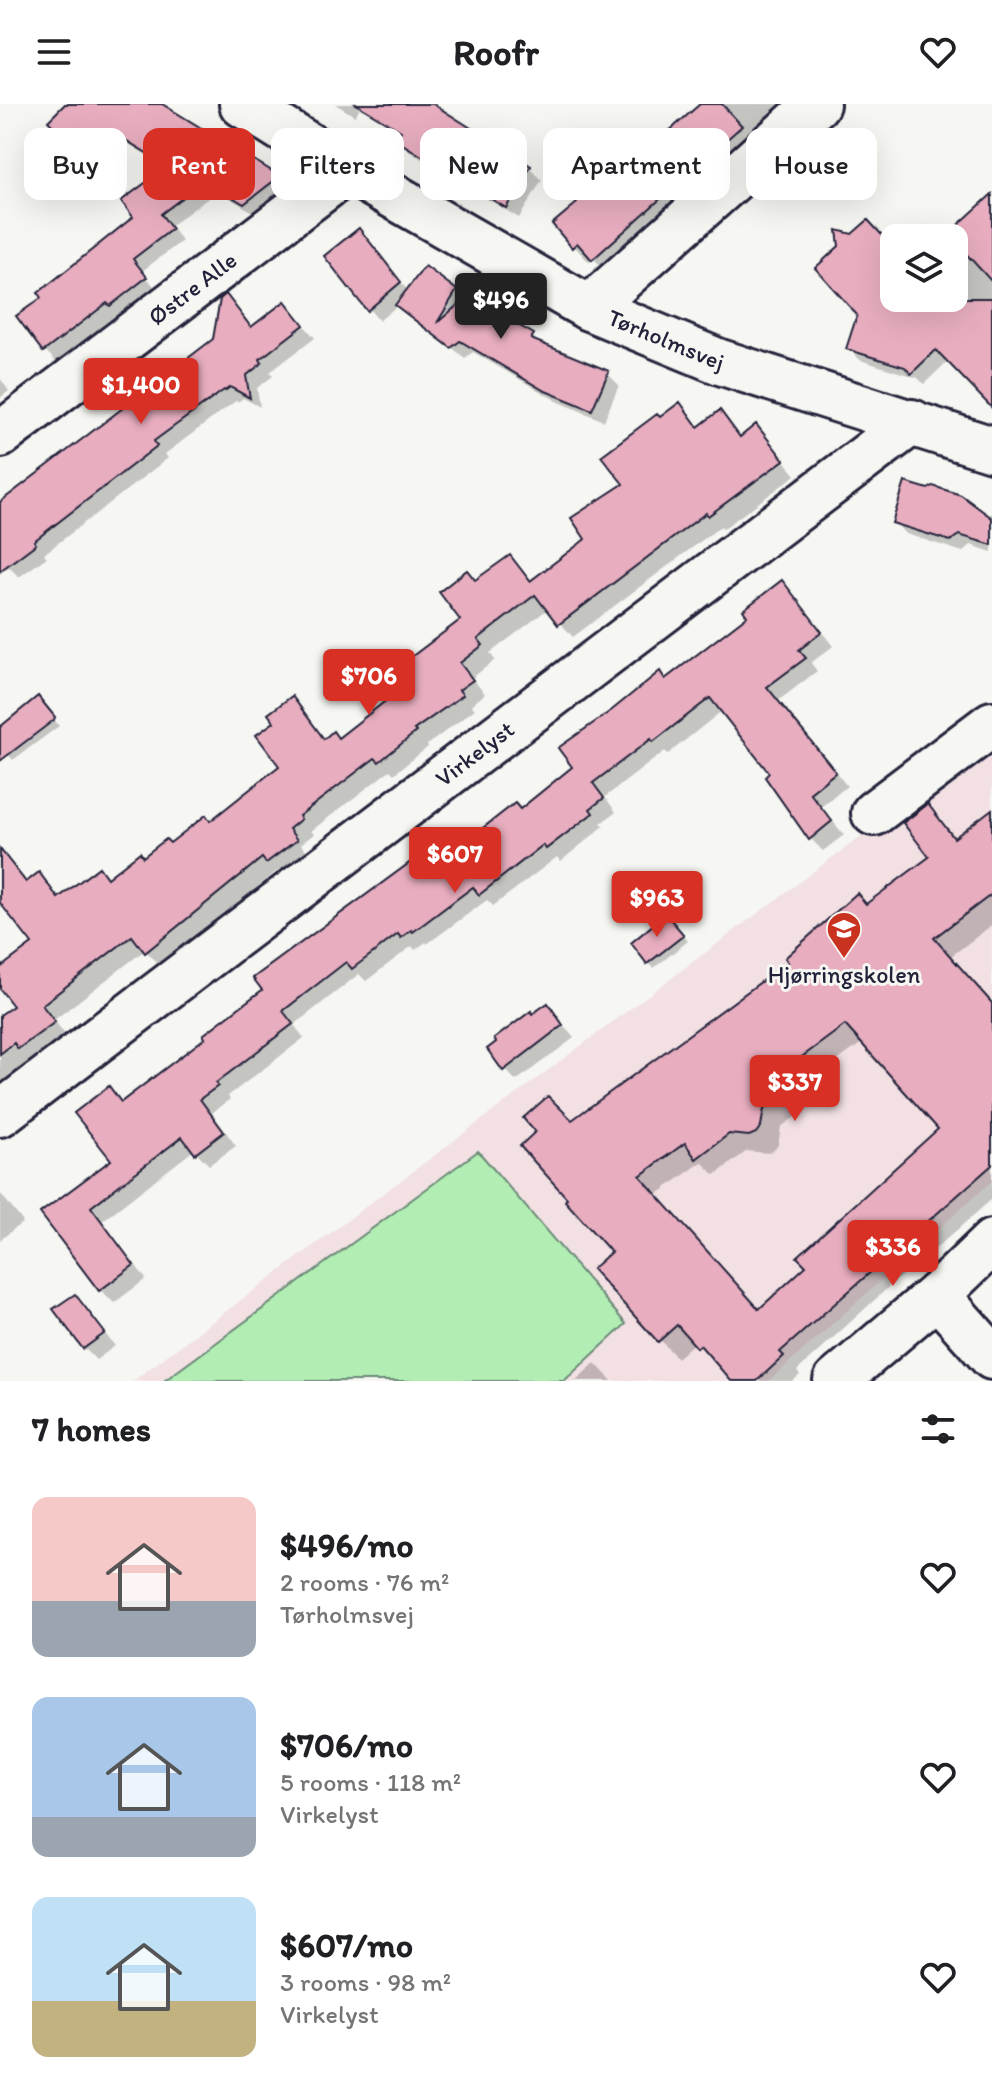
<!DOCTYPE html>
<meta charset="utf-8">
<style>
:root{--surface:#fff;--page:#f6f6f6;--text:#202124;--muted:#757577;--accent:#d93025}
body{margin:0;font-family:Itim,sans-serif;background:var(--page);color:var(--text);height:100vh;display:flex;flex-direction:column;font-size:30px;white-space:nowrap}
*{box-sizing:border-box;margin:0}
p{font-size:26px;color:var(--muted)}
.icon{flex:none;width:44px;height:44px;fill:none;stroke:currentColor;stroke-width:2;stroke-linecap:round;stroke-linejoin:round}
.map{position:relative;height:1277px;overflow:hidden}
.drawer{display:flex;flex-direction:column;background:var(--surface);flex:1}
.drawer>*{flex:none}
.guide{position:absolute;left:24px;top:24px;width:944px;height:72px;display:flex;gap:16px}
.buttons{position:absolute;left:880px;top:120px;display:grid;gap:16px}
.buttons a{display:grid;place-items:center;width:88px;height:88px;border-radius:16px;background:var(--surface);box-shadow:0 8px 32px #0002;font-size:40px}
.price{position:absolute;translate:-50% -68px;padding:0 18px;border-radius:8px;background:var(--accent);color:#fff;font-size:26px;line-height:52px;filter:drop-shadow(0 2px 4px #0008)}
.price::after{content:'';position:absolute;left:50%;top:48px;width:24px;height:18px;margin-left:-12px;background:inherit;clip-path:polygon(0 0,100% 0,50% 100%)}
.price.current{background:#222;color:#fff}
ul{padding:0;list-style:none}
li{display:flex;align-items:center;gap:24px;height:200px;padding:0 32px}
li span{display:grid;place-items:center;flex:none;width:224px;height:160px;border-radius:16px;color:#555}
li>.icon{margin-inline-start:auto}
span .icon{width:96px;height:96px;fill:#fffc;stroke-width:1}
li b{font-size:34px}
h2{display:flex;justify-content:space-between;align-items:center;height:96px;padding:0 32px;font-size:34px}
.pill{padding:0 28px;border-radius:16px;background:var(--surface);box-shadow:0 8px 32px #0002;font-size:28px;line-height:72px}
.pill.current{background:var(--accent);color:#fff}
header{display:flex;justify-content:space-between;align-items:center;height:104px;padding:0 32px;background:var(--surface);font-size:36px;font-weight:700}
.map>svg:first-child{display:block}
.built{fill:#f2e0e3}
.green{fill:#b2eeb3;stroke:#6a8877;stroke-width:2}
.shadow{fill:#0003;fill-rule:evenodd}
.building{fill:#e8aebf;stroke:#22223b;stroke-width:2;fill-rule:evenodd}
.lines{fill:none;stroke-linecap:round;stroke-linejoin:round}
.minor-casing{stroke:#22223b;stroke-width:50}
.minor{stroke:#f6f6f2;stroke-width:44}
.labels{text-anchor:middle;stroke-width:6;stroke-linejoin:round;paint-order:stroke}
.street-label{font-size:24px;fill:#22223b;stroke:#f6f6f2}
.poi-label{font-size:24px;fill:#22223b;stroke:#f6f6f2}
</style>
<header><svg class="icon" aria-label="menu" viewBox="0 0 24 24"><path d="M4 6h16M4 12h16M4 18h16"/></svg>Roofr<svg class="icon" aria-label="heart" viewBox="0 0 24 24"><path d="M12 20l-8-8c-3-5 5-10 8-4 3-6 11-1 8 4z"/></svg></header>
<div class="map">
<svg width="992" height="1277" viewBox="0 0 992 1277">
<rect width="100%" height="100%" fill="#f6f6f2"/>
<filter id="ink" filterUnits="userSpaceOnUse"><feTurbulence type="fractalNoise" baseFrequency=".0125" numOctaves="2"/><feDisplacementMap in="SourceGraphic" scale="16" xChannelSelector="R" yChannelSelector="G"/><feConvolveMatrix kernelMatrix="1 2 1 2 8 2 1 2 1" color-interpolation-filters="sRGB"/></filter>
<g filter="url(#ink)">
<polygon class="built" points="992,634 992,1077 769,1277 133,1277"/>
<polygon class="green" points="478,1047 626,1220 564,1277 164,1277"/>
<g class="shadow">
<polygon points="67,0 155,0 279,74 290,84 256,110 218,87 170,122 182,137 142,167 156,185 122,212 119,209 56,258 45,246 168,64 124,37 117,48 113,45 95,60 51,16"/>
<polygon points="335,0 362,0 355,12"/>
<polygon points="399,0 427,0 530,64 542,76 519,114 410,48 398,36 402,30 378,12"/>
<polygon points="703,0 801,0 609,170 593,154 589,158 574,142 601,85"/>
<polygon points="992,93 992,301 949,256 924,280 918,274 860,256 849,244 894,146 894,194 954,194 954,134 947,134"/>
<polygon points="359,127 408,187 456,187 491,214 532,232 542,242 607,269 619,281 604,317 557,297 473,248 465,254 398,201 379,217 326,152"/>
<polygon points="226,193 252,225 285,199 315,234 270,268 273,272 257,284 260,303 243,294 238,298 237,296 165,350 168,354 44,450 47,453 19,473 9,463 0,470 0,400 214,236"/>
<polygon points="0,274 9,287 0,294"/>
<polygon points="680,301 700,324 720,309 742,333 756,323 796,371 723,425 721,422 573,533 548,505 490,549 495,556 472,574 485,590 471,601 475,605 427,641 428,643 394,670 390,666 311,727 314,730 301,740 309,750 282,772 277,767 160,862 145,846 54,916 67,933 0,984 0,914 16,903 0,882 0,867 35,841 0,796 0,775 13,765 28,779 39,771 60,795 99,766 109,775 210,719 282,662 277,618 292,594 326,636 339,636 396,591 462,516 476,478 510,453 532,478 587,435 625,381 660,316"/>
<polygon points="992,409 992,448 971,441 963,448 906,430 894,419 987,413"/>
<polygon points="782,478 833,542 811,559 817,567 778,597 847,682 821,703 844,731 823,747 810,734 772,669 723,606 668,650 665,647 605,693 616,708 601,719 604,722 561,757 557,753 493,802 487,796 427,840 426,838 415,846 412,842 366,877 359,870 294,921 304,934 228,992 230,995 212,1009 236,1042 209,1061 194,1046 102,1117 146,1175 114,1199 101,1186 43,1109 114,1056 109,985 123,999 265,887 442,738 454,749 520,707 575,664 666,577 750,512"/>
<polygon points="43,600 59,622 13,656 0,641 0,626"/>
<path d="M928,702L957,734L992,708V821L950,853L992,900V1095L917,1161L915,1159L797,1267L800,1271L793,1277H734L695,1238L677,1254L595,1165L614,1149L572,1019L931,753ZM863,938L941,1025L809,1163L760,1207L656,1091L702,1058L715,1071L747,1047L768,1049L774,1046L778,1041L781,1023L815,998L803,982Z"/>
<polygon points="672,818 688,837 654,864 648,859"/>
<polygon points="547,902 574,934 516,977 505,965 533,912"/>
<polygon points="0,1089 23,1118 0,1136"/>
<polygon points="74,1192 115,1242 96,1256 84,1244"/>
<polygon points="595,1259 612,1277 575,1277"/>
</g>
<g class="building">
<polygon points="65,0 162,0 280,72 244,100 205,77 161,110 172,125 133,155 147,173 110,202 107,199 43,248 16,212 41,194 38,189 133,113 121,97 168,62 112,28 106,38 101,35 82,50 48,17"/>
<polygon points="356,0 433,0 531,62 506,104 396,36 401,27"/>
<polygon points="700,0 722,0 742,22 592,156 577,139 572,144 552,120 577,99 559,78 580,61 600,84 658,32 660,35"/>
<polygon points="992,90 992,178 948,130"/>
<polygon points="868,116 894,144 894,194 992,194 992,304 936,246 911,270 905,263 846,245 857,211 815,164 839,142 837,126 852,130"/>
<polygon points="359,124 401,178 367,207 324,152"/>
<polygon points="425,162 457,186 437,219 467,193 491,211 493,207 534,230 531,235 609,267 592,306 543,286 460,237 451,244 395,201"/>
<polygon points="226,190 251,223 285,197 304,221 260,255 262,259 246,272 250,294 230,283 225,287 224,286 154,337 157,342 34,437 36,440 0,467 0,398 213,235 220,195"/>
<polygon points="680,298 698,323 720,306 740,333 756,320 784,356 708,412 706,409 558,521 535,491 478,535 483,541 460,559 473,576 459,586 463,591 414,626 416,628 379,658 375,654 299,712 301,715 289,725 297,736 266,759 262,754 145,849 132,832 42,901 55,918 18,945 14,939 0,950 0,911 13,902 0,885 0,864 32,840 0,799 0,745 26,778 39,768 58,794 99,763 107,774 140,748 143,753 166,735 170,739 206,711 210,717 279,662 256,631 274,618 268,610 292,592 324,635 333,627 338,634 393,591 387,583 406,565 402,560 460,516 439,488 467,466 475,476 510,451 530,477 579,440 585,435 571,414 623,380 601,352 657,310 660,313"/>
<polygon points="905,378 928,385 933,382 961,391 992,414 992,441 959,431 950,437 892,419"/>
<polygon points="782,476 822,528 799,546 806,554 767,583 836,668 810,689 832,717 809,736 765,673 769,669 710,594 653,638 651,635 593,679 604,694 590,705 593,709 546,745 543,741 479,791 473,783 413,828 411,826 401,834 398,830 352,865 346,858 283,907 293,920 216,979 218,982 200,995 224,1028 195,1050 182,1033 91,1103 134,1161 99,1187 40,1109 111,1056 74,1009 109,982 121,998 205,934 203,931 262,886 253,874 442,735 452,748 515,699 520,705 572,663 558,644 612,606 660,567 665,575 747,512 743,506"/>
<polygon points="38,592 55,613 54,616 0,657 0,623"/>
<path d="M928,700L954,734L992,705V790L934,834L992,899V1061L780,1248L784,1252L757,1277H731L700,1241L697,1244L677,1221L658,1238L592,1165L611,1148L565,1097L567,1094L520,1042L535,1028L523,1014L548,992L572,1016L788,858L785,854L857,789L866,800L929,753L903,719ZM845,921L938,1025L797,1153L806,1162L759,1205L640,1072L685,1039L696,1055L729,1030L749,1032L756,1029L761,1022L764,1005L799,980L787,964Z"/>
<polygon points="666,810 684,831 647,860 631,839"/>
<polygon points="548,899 563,921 503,967 487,945 496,938 494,935 531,907 532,910"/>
<polygon points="75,1190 105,1229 83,1245 53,1205"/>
</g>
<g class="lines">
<defs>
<g id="minor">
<path id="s1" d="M242,0L348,66L589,204L720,258L992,345"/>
<polyline points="589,204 817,0"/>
<path id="s2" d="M0,331L348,66"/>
<polyline points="874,709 992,620"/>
<path id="s3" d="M0,1010L912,318"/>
<polyline points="937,1191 992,1253"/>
<polyline points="836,1277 937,1191 992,1138"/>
</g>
</defs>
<use href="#minor" class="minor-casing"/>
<use href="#minor" class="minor"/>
</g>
</g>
<defs>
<symbol id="school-pin" viewBox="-11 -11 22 30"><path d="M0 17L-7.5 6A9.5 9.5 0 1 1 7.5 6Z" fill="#c8321e" stroke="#f6f6f2"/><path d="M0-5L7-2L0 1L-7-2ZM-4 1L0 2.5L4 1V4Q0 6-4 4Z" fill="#fff"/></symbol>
</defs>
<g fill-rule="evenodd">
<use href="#school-pin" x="824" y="805" width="40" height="54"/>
</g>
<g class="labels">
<g class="street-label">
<text dy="8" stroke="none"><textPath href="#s2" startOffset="242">Østre Alle</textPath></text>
<text dy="8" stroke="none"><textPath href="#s1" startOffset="486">Tørholmsvej</textPath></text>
<text dy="8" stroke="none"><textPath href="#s3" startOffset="596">Virkelyst</textPath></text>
</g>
<g class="poi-label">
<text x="844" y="879">Hjørringskolen</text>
</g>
</g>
</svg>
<div class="buttons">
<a><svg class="icon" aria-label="layers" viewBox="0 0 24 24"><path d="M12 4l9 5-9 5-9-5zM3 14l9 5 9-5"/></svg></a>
</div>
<b class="price current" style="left:501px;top:237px">$496</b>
<b class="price" style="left:141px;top:322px">$1,400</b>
<b class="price" style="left:369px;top:613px">$706</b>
<b class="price" style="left:455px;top:791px">$607</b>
<b class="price" style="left:657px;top:835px">$963</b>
<b class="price" style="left:795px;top:1019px">$337</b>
<b class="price" style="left:893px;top:1184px">$336</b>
<div class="guide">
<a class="pill">Buy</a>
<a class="pill current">Rent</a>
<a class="pill">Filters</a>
<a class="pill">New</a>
<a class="pill">Apartment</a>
<a class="pill">House</a>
</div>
</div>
<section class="drawer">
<h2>7 homes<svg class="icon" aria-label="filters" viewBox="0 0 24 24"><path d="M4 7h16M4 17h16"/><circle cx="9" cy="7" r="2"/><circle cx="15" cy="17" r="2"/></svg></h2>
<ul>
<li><span style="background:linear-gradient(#f6c9c9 65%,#9aa5b1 0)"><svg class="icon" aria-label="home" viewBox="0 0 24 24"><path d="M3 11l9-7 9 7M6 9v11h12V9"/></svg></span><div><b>$496/mo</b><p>2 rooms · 76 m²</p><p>Tørholmsvej</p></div><svg class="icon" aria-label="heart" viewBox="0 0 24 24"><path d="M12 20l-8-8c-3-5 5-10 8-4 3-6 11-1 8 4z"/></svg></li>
<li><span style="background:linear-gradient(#a9c7e8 75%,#9aa5b1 0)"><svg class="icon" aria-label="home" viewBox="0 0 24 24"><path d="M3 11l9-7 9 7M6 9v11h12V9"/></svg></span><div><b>$706/mo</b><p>5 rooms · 118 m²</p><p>Virkelyst</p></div><svg class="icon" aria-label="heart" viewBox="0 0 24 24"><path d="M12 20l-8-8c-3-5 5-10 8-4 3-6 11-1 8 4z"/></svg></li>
<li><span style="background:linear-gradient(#bfe0f5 65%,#c2b280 0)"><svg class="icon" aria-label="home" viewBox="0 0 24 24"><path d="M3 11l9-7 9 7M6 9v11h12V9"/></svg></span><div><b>$607/mo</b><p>3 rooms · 98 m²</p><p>Virkelyst</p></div><svg class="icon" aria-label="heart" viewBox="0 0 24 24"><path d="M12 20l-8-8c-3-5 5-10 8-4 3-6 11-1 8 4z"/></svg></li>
</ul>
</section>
